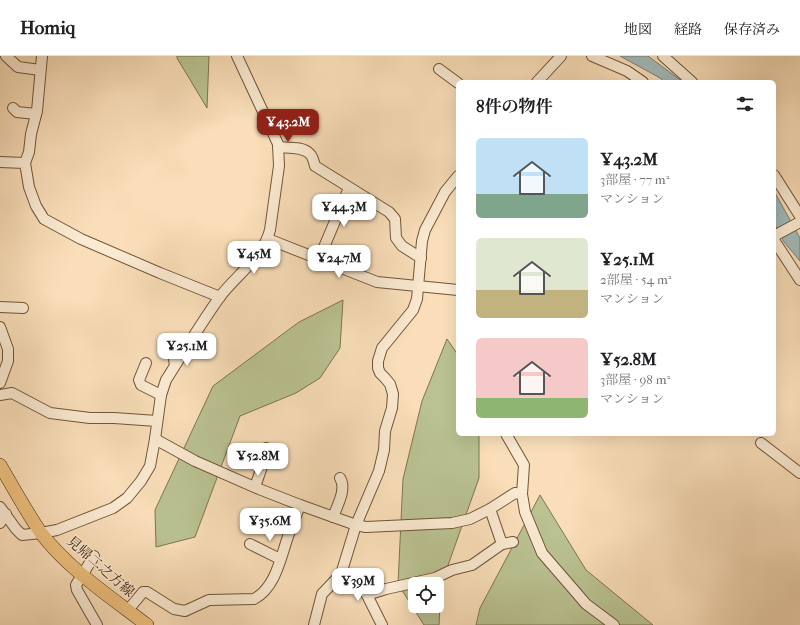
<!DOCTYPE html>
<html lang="ja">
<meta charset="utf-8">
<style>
:root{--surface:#fff;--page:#f2f2f2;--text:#202124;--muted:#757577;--line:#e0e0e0;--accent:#8f2418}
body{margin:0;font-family:"IM FELL French Canon","Noto Serif JP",serif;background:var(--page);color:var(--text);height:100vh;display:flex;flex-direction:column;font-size:15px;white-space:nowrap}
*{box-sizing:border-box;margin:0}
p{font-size:13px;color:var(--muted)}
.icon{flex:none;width:22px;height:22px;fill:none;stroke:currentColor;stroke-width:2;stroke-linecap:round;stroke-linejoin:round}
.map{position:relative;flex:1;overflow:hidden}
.drawer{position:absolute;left:456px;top:24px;width:320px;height:356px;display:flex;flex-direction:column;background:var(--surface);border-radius:6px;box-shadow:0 4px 16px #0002}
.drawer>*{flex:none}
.tools{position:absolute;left:408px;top:521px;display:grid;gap:8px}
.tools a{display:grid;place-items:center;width:36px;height:36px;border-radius:6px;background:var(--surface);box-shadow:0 4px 16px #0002;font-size:20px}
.price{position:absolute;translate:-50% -34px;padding:0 9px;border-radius:8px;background:#fff;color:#222;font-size:13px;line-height:26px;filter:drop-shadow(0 1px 2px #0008)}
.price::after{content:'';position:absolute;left:50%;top:24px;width:12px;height:9px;margin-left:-6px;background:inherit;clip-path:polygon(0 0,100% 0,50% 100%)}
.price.current{background:var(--accent);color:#fff}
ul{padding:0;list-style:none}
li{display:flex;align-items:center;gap:12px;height:100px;padding:0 20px}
li span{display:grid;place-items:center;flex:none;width:112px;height:80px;border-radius:6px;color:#555}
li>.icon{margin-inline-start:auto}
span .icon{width:48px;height:48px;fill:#fffc;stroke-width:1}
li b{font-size:17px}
h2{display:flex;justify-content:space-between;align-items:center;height:48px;padding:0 20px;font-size:17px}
header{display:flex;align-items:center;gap:24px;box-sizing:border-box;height:56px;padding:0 20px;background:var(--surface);border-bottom:1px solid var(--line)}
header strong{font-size:19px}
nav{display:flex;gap:22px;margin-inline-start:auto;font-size:14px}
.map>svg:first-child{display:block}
.green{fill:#bac292;stroke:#7e7450;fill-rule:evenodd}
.water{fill:#a1bab9;stroke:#7b7f74}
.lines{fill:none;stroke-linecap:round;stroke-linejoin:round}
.minor-casing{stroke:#705538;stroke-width:12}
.major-casing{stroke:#42270d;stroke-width:14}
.minor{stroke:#fbead2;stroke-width:10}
.major{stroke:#ecbf7c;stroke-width:13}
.labels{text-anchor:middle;stroke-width:3;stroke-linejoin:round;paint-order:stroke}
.street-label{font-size:14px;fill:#42270d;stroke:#fbead2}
</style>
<header>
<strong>Homiq</strong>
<nav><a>地図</a><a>経路</a><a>保存済み</a></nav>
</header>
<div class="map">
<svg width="800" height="569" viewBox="0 0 800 569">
<rect width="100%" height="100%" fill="#f9deb9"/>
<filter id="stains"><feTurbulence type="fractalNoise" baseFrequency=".005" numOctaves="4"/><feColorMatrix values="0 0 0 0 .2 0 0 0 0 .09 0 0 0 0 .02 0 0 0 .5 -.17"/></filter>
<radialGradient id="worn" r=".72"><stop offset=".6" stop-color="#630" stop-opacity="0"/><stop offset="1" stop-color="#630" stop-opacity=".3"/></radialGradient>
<g class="green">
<polygon points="177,0 209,0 207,52 177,2"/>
<polygon points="343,244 340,292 320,322 296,337 240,360 195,481 156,491 155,454 213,330 299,266"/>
<path d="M447,283L458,299V378H479V422L441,529L439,569H424L398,528L403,423L422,345ZM415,528H437V550H415Z"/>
<polygon points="540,439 586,514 653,569 476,569 480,552"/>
</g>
<g class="water">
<polygon points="620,0 648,0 683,26 665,26 660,22"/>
<polygon points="774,135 800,182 800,205 784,186 774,167"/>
</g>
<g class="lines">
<defs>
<g id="minor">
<polyline points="6,0 18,11 40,14"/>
<polyline points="592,0 627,15 643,26"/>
<polyline points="663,0 692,26"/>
<polyline points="439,13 458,27"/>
<polyline points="537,26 561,0"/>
<polyline points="13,52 17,56 36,58"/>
<path d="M278,91C287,92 303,90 310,98C313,101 314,106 315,110L389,156L395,163L396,182L402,190L421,202"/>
<polyline points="0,106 25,107 29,131 36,150 44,163 81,183 160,217 220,241"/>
<polyline points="25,107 29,96 31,78 37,55 42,0"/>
<polyline points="774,119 800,160"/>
<polyline points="774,180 800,166"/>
<polyline points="268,183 377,226 458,234"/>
<polyline points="774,184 800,224"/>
<polyline points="319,203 349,132"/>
<polyline points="0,251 23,252"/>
<polyline points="0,271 8,293 8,305 0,327"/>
<polyline points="171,285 175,309"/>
<polyline points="146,307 139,324 141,329 161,339"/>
<polyline points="0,339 12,337 50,357 90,362 114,362 157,365"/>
<polyline points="506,378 524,409 522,438 525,456 542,497 586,548 614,569"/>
<polyline points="155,383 195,405 259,433 300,449 356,469 366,471 452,467 470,463 490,453 515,437 522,438"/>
<polyline points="761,387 800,417"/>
<polyline points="255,431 267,396 266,392"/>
<path d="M0,451L16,473L22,479L41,477L57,474L113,452L127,442L141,425L150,410L155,383L161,339L166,324C183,297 200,269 219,242C235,220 263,202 270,174L279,110L278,88L237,0"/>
<polyline points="490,453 502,488"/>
<path d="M333,461C337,450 347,433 340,422"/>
<polyline points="0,467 6,458"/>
<polyline points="250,488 280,503"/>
<polyline points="94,500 76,529 77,534 97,569"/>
<polyline points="341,518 365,535 382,569"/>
<polyline points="367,539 386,533 435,522 452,514 472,509 502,488 513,486"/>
<path d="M128,554L143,536H147L174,553L185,555L209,544L254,543C277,531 281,498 290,475C293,467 297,458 300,449"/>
<polyline points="314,569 322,538 341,518 356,469 379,415 384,394 385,375 392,352 393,338 390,328 385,322 380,317 378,312 378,305 382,292 413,254 417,243 422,185 425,174 445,136 458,120"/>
</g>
<path id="major" d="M0,409C13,431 27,457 41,477C68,513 112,542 147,569"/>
</defs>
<use href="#minor" class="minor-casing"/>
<use href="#major" class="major-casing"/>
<use href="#minor" class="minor"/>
<use href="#major" class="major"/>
</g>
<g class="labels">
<g class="street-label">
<text transform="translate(101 510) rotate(41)" y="5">見帰二之方線</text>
</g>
</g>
<rect width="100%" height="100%" filter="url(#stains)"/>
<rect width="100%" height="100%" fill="url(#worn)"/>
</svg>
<div class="tools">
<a><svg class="icon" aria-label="locate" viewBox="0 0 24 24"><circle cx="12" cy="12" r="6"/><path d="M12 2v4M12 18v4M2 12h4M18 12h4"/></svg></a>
</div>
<b class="price current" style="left:288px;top:87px">¥43.2M</b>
<b class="price" style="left:344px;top:172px">¥44.3M</b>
<b class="price" style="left:254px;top:219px">¥45M</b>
<b class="price" style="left:339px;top:223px">¥24.7M</b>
<b class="price" style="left:187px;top:311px">¥25.1M</b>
<b class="price" style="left:258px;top:421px">¥52.8M</b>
<b class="price" style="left:270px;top:486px">¥35.6M</b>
<b class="price" style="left:358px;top:546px">¥39M</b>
<section class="drawer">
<h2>8件の物件<svg class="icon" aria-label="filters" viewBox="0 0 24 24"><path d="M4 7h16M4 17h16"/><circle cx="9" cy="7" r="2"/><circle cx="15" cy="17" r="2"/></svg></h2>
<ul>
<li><span style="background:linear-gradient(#bfe0f5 70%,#7fa58c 0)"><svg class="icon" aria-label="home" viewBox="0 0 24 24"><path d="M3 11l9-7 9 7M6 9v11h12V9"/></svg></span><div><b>¥43.2M</b><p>3部屋 · 77 m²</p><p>マンション</p></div></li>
<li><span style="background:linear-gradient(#dfe7d0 65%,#c2b280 0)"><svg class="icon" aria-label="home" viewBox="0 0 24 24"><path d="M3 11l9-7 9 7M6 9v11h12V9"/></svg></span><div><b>¥25.1M</b><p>2部屋 · 54 m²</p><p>マンション</p></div></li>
<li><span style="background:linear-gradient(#f6c9c9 75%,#8fb573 0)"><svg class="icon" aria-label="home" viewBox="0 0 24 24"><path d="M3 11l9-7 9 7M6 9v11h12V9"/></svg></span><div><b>¥52.8M</b><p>3部屋 · 98 m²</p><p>マンション</p></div></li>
</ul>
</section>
</div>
